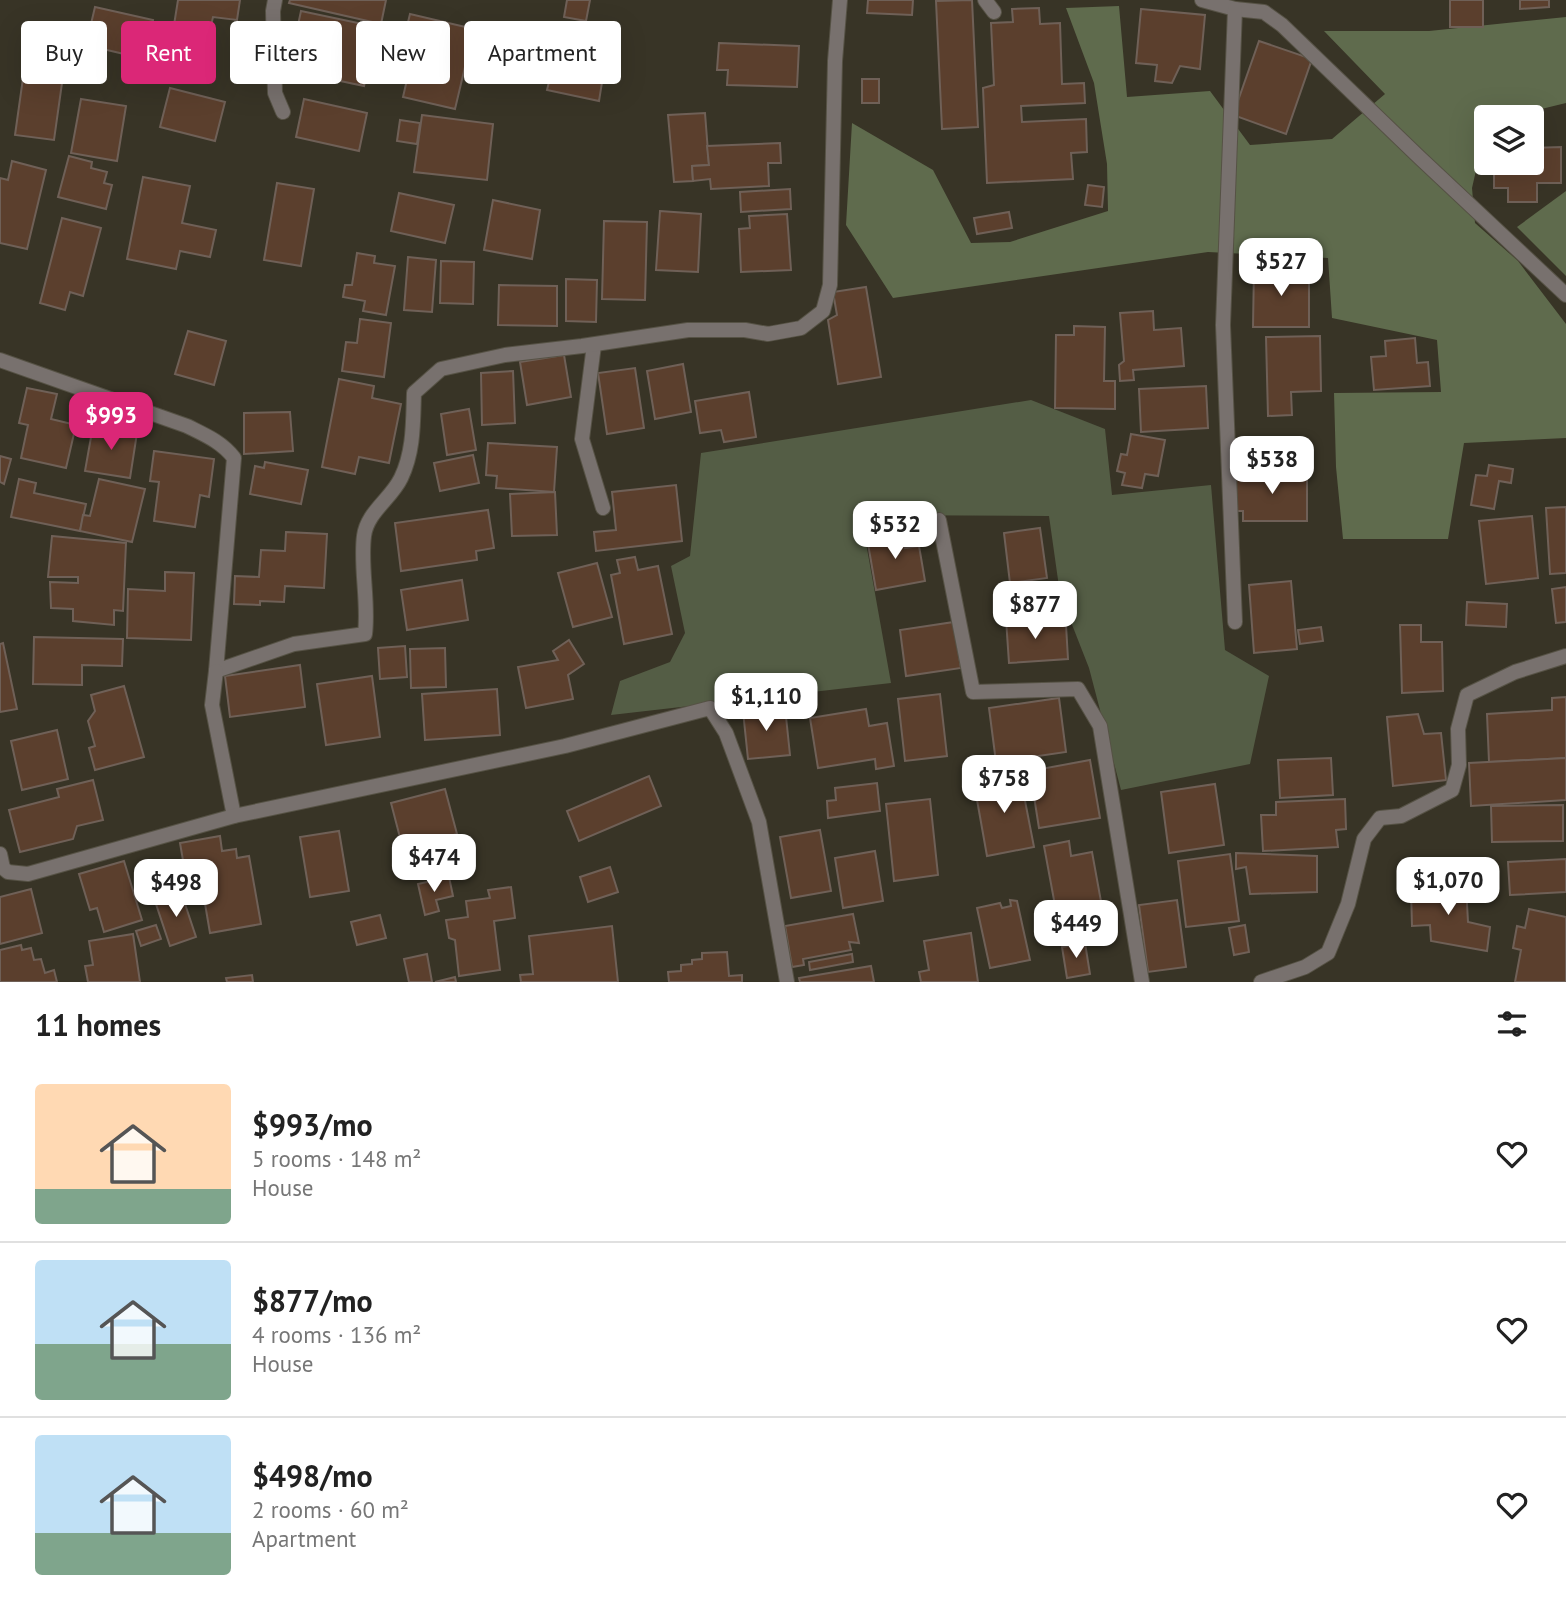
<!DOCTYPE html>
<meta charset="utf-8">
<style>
:root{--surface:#fff;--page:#f2f2f2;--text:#222;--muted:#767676;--line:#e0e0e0;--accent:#db2777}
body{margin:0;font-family:"PT Sans",sans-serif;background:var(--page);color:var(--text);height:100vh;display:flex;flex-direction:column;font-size:26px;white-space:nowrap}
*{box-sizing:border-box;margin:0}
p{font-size:23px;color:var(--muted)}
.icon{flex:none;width:38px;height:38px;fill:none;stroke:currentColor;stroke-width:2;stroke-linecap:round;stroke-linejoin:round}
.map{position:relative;height:982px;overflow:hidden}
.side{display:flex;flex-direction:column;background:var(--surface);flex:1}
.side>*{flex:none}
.top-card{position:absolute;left:21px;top:21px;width:700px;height:63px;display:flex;gap:14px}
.controls{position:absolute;left:1474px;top:105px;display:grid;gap:14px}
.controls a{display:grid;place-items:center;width:70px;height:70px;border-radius:7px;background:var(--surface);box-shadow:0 7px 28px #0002;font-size:35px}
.price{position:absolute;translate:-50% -60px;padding:0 16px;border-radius:14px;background:#fff;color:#222;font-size:23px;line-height:46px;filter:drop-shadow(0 2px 4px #0008)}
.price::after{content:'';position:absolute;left:50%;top:42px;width:21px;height:16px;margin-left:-10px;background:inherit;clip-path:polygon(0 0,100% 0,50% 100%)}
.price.active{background:var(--accent);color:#fff}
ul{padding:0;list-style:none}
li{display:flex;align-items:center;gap:21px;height:175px;padding:0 35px}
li+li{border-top:2px solid var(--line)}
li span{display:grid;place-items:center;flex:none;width:196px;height:140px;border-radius:7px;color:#555}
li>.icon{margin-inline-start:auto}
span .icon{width:84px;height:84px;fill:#fffc;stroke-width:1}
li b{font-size:30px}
h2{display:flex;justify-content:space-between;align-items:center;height:84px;padding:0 35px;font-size:30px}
.tag{padding:0 24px;border-radius:7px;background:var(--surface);box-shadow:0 7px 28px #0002;font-size:24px;line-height:63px}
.tag.active{background:var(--accent);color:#fff}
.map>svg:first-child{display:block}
.green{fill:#545d45}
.forest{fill:#5f6b4d}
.building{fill:#5b3f2d;stroke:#6f6057;stroke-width:2}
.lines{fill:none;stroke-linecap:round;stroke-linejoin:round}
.lane-casing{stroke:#565245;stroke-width:16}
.street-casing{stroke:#565245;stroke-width:16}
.lane{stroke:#78716e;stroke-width:14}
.street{stroke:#78716e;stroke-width:14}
</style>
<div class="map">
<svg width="1566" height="982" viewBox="0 0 1566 982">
<rect width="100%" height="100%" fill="#383426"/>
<polygon class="green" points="1031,400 1105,429 1112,495 1211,485 1225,650 1269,676 1250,764 1121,790 1089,668 1060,594 1049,516 861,515 891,683 611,715 620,681 670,662 685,633 671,566 690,556 701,453"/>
<g class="forest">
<polygon points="1119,6 1127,97 1210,91 1250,145 1332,139 1385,94 1324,31 1429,31 1566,17 1566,103 1509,117 1486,117 1486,127 1472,188 1475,223 1518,261 1566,324 1566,438 1464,443 1448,539 1343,539 1336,467 1334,393 1441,392 1437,340 1332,318 1328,258 1208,252 893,298 846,225 852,123 933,170 971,243 1010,242 1108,211 1107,164 1094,83 1066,8"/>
<polygon points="1566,191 1566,276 1517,227"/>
</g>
<g class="building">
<polygon points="178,0 240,0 237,20 213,17 210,30 174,25"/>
<polygon points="290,0 386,0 381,24 289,3"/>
<polygon points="567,0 590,0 586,21 564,17"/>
<polygon points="868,0 913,0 912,15 867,13"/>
<polygon points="972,0 978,127 942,129 936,1"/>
<rect x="1450" y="0" width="33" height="27"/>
<polygon points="1520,0 1549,0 1549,7 1520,9"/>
<polygon points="95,7 153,20 145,59 86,45"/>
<polygon points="1039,8 1040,24 1060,23 1062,84 1084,83 1085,103 1021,106 1022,122 1086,119 1087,152 1071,153 1073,179 987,183 983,88 994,85 991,23 1013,22 1012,9"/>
<polygon points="1141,9 1205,15 1200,69 1180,66 1172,83 1155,81 1157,65 1136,63"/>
<polygon points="301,11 377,27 364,86 307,74 310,59 301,58 305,41 295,39"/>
<polygon points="410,14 474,29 455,109 403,97 412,58 400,55"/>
<polygon points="550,29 584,36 595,29 603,42 593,46 589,67 604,70 599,101 547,90 553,66 542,64"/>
<polygon points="1259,41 1312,59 1286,134 1233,115"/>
<polygon points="719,43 799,46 797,87 727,85 728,70 717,70"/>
<polygon points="23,78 62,83 54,140 15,135"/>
<rect x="862" y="79" width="17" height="24"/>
<polygon points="170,88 225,102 215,141 160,127"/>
<polygon points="81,99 126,106 117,161 71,153"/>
<polygon points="304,99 367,113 359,151 296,137"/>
<polygon points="705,113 709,165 692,166 693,181 674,182 668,115"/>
<polygon points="422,115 493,124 487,180 414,172"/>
<polygon points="400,120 420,123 417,144 397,141"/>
<polygon points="780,143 781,163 768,163 769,186 711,189 710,179 693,181 692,166 709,165 707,146"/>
<polygon points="1561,147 1561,183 1537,183 1537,202 1508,202 1508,188 1494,188 1494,163 1531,163 1531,148"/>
<polygon points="69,156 92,162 91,168 107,172 104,183 112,185 106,209 58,197"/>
<polygon points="12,161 46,170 27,249 0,243 0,178 8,180"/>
<polygon points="143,177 190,186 182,223 216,230 210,257 180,251 176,269 127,259"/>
<polygon points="277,183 314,189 301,266 264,260"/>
<polygon points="1088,185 1104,187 1102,207 1085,205"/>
<polygon points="790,189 791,209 741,212 740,192"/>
<polygon points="399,193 454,205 445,243 391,231"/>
<polygon points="493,200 540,210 532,259 484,250"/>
<polygon points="660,211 701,214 698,272 656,270"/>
<polygon points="1009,212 1012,228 977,234 974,218"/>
<polygon points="787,214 791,270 741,272 739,229 750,228 749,216"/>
<polygon points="62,218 101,228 83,296 70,292 65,310 40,303"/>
<polygon points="604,221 647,222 645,300 602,299"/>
<polygon points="357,253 375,256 374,263 395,266 386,315 363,311 365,301 343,297 345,285 352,285"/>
<polygon points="408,257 436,260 432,312 404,310"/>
<polygon points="441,261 474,262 473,304 440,303"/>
<polygon points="1254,268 1309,268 1309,327 1253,327"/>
<polygon points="566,279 597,280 596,322 566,321"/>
<polygon points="499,285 557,286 557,326 498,325"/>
<polygon points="866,287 881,377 838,384 828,320 837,315 833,292"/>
<polygon points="1153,311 1154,330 1181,328 1184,366 1133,370 1134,380 1120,381 1119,365 1124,361 1120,313"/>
<polygon points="360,319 391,323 384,377 342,371 346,342 357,343"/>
<polygon points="1074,326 1105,327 1104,381 1115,381 1115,409 1055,408 1056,335 1074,335"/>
<polygon points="188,331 226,341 214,385 175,374"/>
<polygon points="1320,336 1321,391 1291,392 1292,415 1268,416 1266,337"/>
<polygon points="1415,338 1417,363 1428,362 1430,386 1374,390 1371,357 1386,356 1385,341"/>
<polygon points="564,355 571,397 527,405 520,362"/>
<polygon points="683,364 691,412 655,419 647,371"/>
<polygon points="635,368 644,428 607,434 598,373"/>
<polygon points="513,371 515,423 482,425 481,373"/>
<polygon points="339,379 374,386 372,398 401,404 389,463 359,457 355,474 322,467"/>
<polygon points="1206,386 1208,428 1141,432 1139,389"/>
<polygon points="27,388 57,394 51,419 76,425 66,468 21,458 28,425 19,423"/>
<polygon points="749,392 756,437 724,442 721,430 700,433 695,401"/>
<polygon points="469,409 476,450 447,455 441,414"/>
<polygon points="290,412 293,451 244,454 244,413"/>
<polygon points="93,426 137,433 130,478 85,471"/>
<polygon points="1131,434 1165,440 1158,476 1145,474 1142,488 1122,485 1125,473 1117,471 1121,454 1127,455"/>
<polygon points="488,443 557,447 554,492 496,488 497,476 486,475"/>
<polygon points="154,451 214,459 209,497 200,495 195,527 154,521 159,482 150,481"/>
<polygon points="473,455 479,483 440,491 434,463"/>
<polygon points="0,456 11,459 4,484 0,482"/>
<polygon points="265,462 308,470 301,504 250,494 255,466 264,468"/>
<polygon points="1489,465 1513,469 1511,483 1499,481 1494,509 1471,505 1476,475 1487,476"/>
<polygon points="1307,472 1307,521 1243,521 1243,511 1235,511 1234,473"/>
<polygon points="19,479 36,483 34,493 86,504 80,531 11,517"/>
<polygon points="99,479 145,489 132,542 80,531 83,515 90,516"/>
<polygon points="676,485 682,541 596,551 594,532 616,530 612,492"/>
<polygon points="555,492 557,535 512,536 510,494"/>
<polygon points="1566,507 1566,573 1550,574 1546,508"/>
<polygon points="488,510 494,548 476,551 477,560 401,571 395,523"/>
<polygon points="1532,516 1538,578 1486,584 1479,521"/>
<polygon points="1040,528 1047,578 1010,583 1004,533"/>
<polygon points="902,531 905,548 919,546 925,581 876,590 867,538"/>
<polygon points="286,532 327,534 324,588 285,586 284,602 260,601 260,605 234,604 235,576 259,577 261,550 285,551"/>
<polygon points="52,536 126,543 123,611 114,610 114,625 73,621 73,609 51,608 50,582 78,583 78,577 48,577"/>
<polygon points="635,557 638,570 658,566 672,634 624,644 611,575 620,573 617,560"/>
<polygon points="597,563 612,617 573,627 558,573"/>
<polygon points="165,572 194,573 191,640 127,638 128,589 165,591"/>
<polygon points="462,580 468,620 407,630 401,590"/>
<polygon points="1291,581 1297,649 1254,653 1249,585"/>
<polygon points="1566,587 1566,622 1556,623 1552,589"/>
<polygon points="1467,602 1507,604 1506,627 1466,625"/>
<polygon points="1033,617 1034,627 1066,625 1068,659 1009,663 1006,619"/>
<polygon points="954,622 961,668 906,676 900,630"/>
<polygon points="1400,625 1421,625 1421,642 1442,642 1443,691 1402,693"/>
<polygon points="1321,627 1323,641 1300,644 1298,630"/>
<polygon points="34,637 123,639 122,666 82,665 82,685 33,684"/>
<polygon points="569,640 584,664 568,675 573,699 526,708 518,667 558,660 553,651"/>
<polygon points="3,643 17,709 0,712 0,644"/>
<polygon points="405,646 407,677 380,679 378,648"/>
<polygon points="445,648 446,687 411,688 410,649"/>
<polygon points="300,665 305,707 230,717 225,676"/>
<polygon points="372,676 380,737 326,745 317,684"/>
<polygon points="124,686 144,757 95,770 89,748 95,746 88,721 95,711 91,695"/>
<polygon points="497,689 500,735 425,740 422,694"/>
<polygon points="940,694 947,756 905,761 898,699"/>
<polygon points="1566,697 1566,758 1489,762 1487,714 1552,710 1552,698"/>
<polygon points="1059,698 1066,752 996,762 989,708"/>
<polygon points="785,707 790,755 748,759 743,711"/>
<polygon points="866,709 869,726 887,723 894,766 876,769 875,759 818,768 810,718"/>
<polygon points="1418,714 1424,734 1441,733 1446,780 1393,786 1387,717"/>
<polygon points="57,730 68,779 22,790 11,741"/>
<polygon points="1331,758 1333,795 1280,798 1278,760"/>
<polygon points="1566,758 1566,800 1471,806 1469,763"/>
<polygon points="1090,760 1100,818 1039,828 1030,771"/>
<polygon points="1020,775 1034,847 987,856 974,783"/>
<polygon points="649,776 661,806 579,841 567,811"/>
<polygon points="93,780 103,820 77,826 73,839 20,852 9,810 59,797 57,789"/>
<polygon points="877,783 880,811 828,818 827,801 836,800 835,788"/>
<polygon points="1215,784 1224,845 1169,853 1161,792"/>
<polygon points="445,789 457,834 403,849 391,803"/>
<polygon points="930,799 938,875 894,881 886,804"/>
<polygon points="1345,799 1346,829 1336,830 1338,847 1263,851 1261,815 1276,815 1276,802"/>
<polygon points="1563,805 1563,841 1492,842 1491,806"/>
<polygon points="820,830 831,891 791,898 780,837"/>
<polygon points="339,831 349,891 310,897 300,837"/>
<polygon points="220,836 222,851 236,849 237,858 249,856 261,924 210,933 202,886 188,889 180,843"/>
<polygon points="1069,841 1071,856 1092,852 1104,918 1059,927 1044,846"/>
<polygon points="875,851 883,901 843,908 835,858"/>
<polygon points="1236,853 1317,856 1317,892 1250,894 1246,867 1236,869"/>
<polygon points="1230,854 1239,921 1186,927 1178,861"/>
<polygon points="1566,859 1566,892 1510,895 1508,862"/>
<polygon points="124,861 142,920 104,932 97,908 90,910 79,874"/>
<polygon points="610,867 618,892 588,902 580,877"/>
<polygon points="449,877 453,896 436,900 439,911 425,915 418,884"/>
<polygon points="1466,885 1468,922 1490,927 1487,951 1431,941 1430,925 1412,926 1411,889"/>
<polygon points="511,887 515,918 494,921 500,970 459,976 455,940 449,938 446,920 468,917 466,901 490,898 488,890"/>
<polygon points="31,889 42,933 0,944 0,897"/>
<polygon points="181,892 196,937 170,946 155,901"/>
<polygon points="1010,900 1017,901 1030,960 990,968 977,908 1000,903 1002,908 1011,906"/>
<polygon points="1177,900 1186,967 1148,972 1139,905"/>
<polygon points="1529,909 1566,917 1566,982 1515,982 1521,950 1513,948 1517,926 1525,928"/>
<polygon points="853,914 859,943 849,942 851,950 803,959 804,965 792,967 785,926"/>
<polygon points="380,915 386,938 357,945 351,922"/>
<polygon points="156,925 161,939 141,946 136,931"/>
<polygon points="1245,925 1249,952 1234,955 1229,928"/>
<polygon points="612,926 618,982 521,982 520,975 533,974 529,936"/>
<polygon points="971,933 978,982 921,982 919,972 929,970 924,941"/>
<polygon points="133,934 140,982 88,982 85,966 93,965 89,941"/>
<polygon points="1085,943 1090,974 1067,978 1062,947"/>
<polygon points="21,945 22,950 31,948 34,960 41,959 45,973 54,970 57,982 0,982 0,950"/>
<polygon points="727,952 729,976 742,975 742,982 669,982 668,972 681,971 681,965 692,964 692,960 702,959 702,953"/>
<polygon points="427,954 432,982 409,982 404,959"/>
<polygon points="852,954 853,962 810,970 809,962"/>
<polygon points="871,966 874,982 800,982 799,978"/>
<polygon points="252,975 253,982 227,982 226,978"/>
<polygon points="455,977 456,982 435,982"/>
</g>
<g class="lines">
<defs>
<polyline id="lane" points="985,0 994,12"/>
<g id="street">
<polyline points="275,0 273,11 275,93 283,112"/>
<polyline points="1202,0 1235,9 1264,12 1282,25 1419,157 1566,295"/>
<polyline points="594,345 582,439 603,508"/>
<path d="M0,360L187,426C205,435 222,442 234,458L216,671L294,644L365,634C369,602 360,567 364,536C367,512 391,499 401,478C414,451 413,422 414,393L441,369L505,355L582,346L688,330H745L768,334L801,328L823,311L830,285L835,61L840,0"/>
<polyline points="939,520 973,692 1078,689 1100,726 1142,982"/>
<polyline points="1235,622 1223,325 1235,9"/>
<polyline points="216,671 212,705 234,816"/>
<polyline points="0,854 3,868 8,872 28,874 234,816 565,746 710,708 726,733 759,822 787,982"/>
<polyline points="1261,982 1305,967 1328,953 1348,904 1364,839 1380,818 1401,816 1452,790 1459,765 1458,729 1467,695 1515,672 1566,656"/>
</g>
</defs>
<use href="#lane" class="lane-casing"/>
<use href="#street" class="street-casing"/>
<use href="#lane" class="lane"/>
<use href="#street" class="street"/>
</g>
</svg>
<div class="controls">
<a><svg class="icon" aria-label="layers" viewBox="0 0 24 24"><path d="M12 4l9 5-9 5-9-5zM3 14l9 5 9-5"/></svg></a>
</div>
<b class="price" style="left:1281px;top:298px">$527</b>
<b class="price active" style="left:111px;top:452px">$993</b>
<b class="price" style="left:1272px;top:496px">$538</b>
<b class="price" style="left:895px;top:561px">$532</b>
<b class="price" style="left:1035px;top:641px">$877</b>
<b class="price" style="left:766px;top:733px">$1,110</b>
<b class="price" style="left:1004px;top:815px">$758</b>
<b class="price" style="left:434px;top:894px">$474</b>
<b class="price" style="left:1448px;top:917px">$1,070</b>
<b class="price" style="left:176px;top:919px">$498</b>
<b class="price" style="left:1076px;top:960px">$449</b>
<div class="top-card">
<a class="tag">Buy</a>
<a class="tag active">Rent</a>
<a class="tag">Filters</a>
<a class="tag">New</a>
<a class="tag">Apartment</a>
</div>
</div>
<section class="side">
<h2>11 homes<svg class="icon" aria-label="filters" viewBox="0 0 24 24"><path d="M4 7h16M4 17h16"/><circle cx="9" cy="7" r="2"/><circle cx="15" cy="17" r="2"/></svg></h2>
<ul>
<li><span style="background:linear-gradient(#ffd9b3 75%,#7fa58c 0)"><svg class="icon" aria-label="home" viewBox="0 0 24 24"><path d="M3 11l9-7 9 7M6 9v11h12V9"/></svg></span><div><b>$993/mo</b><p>5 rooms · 148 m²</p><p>House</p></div><svg class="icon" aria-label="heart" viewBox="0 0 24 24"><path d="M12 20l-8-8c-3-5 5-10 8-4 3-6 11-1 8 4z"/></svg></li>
<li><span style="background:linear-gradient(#bfe0f5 60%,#7fa58c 0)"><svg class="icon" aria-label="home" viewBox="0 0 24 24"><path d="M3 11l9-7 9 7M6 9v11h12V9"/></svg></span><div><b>$877/mo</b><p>4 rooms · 136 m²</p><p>House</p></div><svg class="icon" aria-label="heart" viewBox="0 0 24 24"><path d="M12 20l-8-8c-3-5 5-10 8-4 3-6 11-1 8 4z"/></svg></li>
<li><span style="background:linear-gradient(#bfe0f5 70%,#7fa58c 0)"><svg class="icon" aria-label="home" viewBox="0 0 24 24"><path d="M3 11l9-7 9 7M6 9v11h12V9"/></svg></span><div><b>$498/mo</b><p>2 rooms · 60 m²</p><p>Apartment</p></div><svg class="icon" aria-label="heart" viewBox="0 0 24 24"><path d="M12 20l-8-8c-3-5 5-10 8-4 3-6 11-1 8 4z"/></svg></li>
</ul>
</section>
